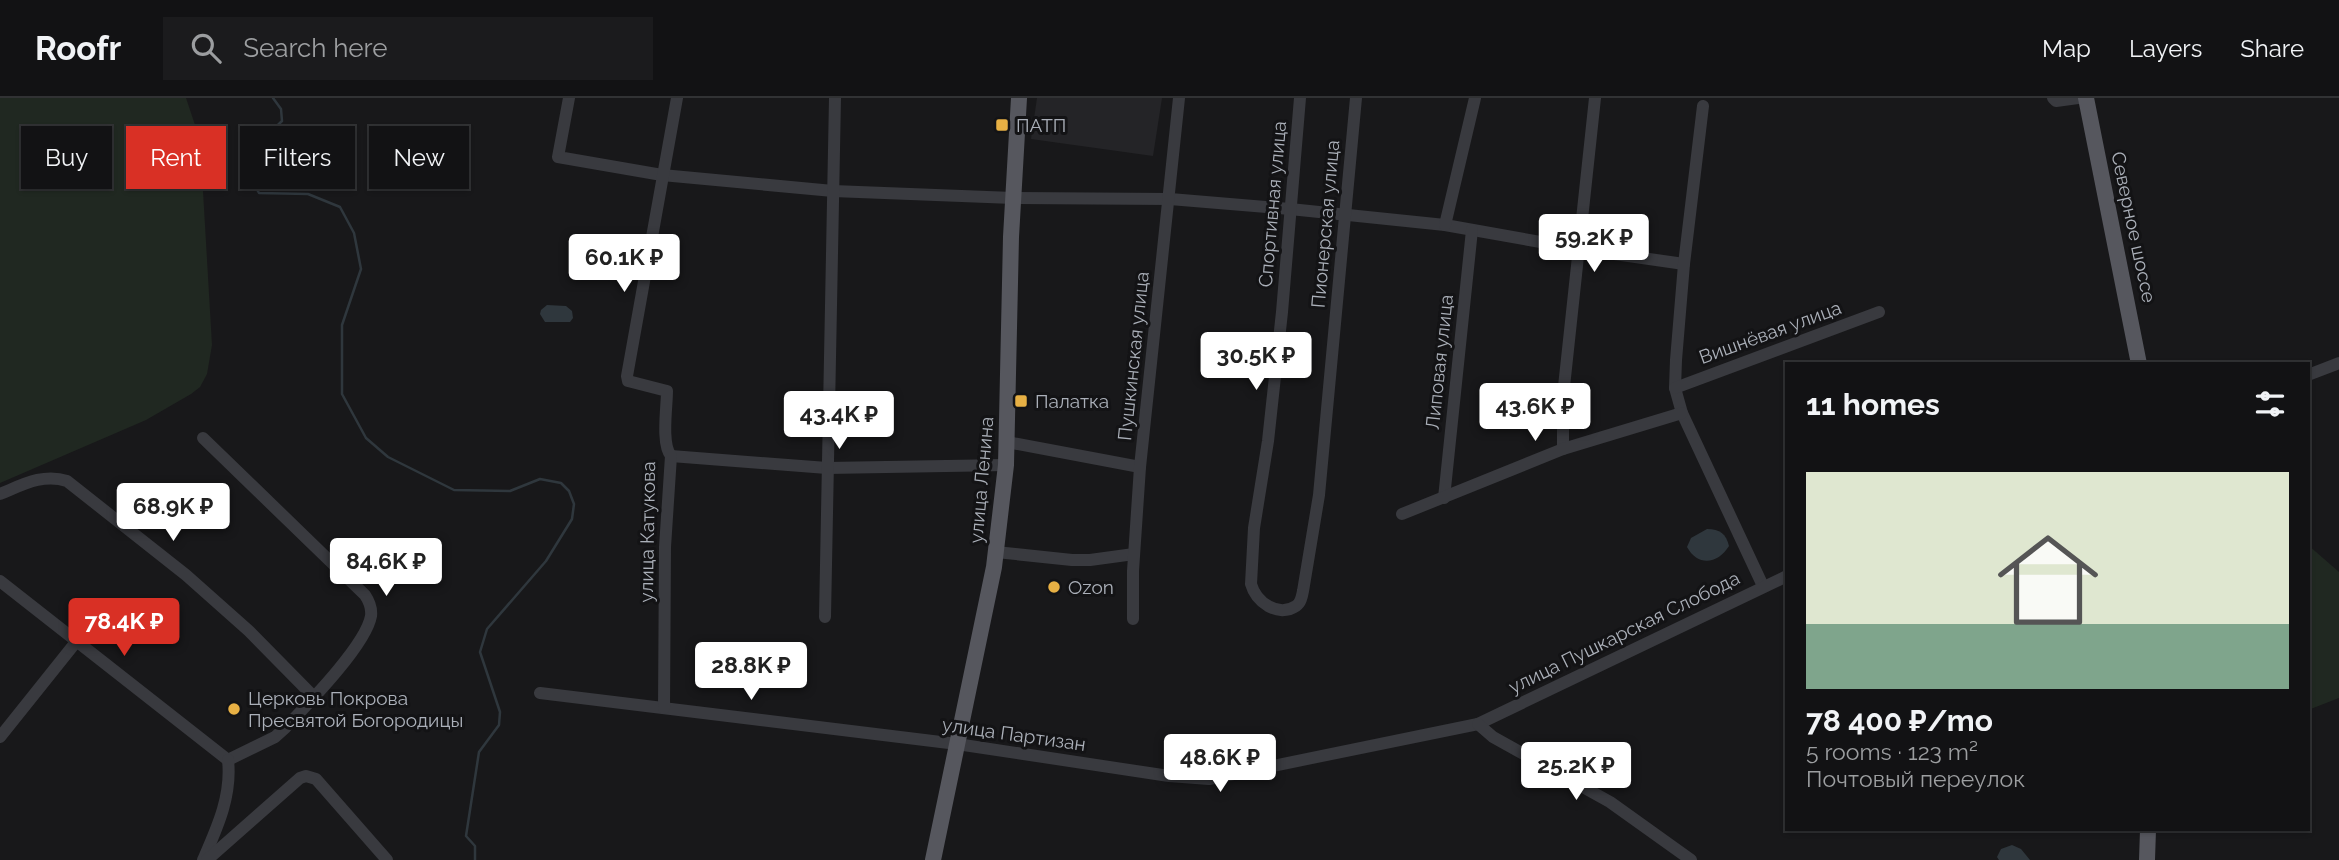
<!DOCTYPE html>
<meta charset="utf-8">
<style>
:root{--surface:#121214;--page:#1b1b1d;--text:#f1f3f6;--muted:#9c9ea0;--line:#313234;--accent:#d93025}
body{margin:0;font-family:Raleway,sans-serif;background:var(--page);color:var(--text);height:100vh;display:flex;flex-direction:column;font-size:26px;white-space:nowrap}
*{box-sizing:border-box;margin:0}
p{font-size:23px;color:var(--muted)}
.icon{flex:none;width:38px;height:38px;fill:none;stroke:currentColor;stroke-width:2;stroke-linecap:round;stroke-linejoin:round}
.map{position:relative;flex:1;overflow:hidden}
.drawer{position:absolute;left:1785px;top:264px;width:525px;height:469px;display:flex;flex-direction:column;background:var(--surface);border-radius:0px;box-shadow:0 2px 5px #0004,0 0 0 2px var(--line)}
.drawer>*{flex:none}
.hud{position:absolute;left:21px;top:28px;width:665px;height:63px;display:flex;gap:14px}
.price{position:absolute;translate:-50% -60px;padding:0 16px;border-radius:7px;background:#fff;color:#222;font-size:23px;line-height:46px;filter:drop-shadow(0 2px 4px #0008)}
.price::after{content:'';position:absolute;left:50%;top:42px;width:21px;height:16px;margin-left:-10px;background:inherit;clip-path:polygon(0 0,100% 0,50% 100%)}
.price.selected{background:var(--accent);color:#fff}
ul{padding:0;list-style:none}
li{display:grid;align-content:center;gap:14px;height:371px;padding:0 21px}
li span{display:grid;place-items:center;height:217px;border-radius:0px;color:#555}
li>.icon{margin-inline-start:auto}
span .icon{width:126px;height:126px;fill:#fffc;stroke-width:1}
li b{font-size:30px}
h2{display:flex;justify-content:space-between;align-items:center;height:84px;padding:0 21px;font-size:30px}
.chip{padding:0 24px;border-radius:0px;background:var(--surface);box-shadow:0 2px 5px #0004,0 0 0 2px var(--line);font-size:24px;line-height:63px}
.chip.selected{background:var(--accent);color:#fff}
header{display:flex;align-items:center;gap:42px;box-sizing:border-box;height:98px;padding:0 35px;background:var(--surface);border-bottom:2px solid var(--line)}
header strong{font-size:33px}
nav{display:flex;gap:38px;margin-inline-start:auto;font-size:24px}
.search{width:490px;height:63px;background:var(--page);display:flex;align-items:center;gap:18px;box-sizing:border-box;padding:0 24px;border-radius:0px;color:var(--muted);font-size:26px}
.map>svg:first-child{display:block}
.built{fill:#242427}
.green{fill:#202821}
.water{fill:#2f373d}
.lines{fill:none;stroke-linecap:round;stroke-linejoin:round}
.stream{stroke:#2f373d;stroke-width:2.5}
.minor{stroke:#393a3f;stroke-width:12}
.major{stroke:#56575e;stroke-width:16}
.poi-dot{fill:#e7b044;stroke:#131315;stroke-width:2.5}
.labels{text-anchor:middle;stroke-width:6;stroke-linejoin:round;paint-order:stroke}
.poi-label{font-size:19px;fill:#abb0b9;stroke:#131315;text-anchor:start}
.street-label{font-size:19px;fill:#abb0b9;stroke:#131315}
</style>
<header>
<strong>Roofr</strong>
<div class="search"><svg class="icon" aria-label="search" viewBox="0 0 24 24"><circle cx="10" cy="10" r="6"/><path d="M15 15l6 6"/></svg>Search here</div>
<nav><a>Map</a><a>Layers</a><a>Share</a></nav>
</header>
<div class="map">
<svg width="2339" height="762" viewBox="0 0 2339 762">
<rect width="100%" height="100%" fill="#18181a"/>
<polygon class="built" points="1037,0 1162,0 1153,58 1031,41"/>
<g class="green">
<polygon points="0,0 186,0 195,27 203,93 212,247 207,276 200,289 191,296 146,322 0,385"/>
<polygon points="2308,447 2339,474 2339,600 2308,612"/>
</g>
<g class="water">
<polygon points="547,207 566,208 572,213 573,220 570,224 545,224 540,216 541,212"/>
<path d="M1707,431C1720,431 1726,436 1729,448C1718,466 1698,469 1687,449L1691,440Z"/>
<polygon points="2012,747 2021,751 2030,762 1999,762 1997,759 2001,751"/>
</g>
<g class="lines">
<polyline class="stream" points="273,0 281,11 282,23 256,48 247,74 259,95 308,96 340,109 354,135 361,171 342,227 342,296 366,340 388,359 454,392 510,393 540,381 561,385 569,393 574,406 572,421 546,463 487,531 480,554 500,614 499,627 479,654 466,738 475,748 475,762"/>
<g class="minor">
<polyline points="569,0 558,59 662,77 833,93 1013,100 1170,101 1290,111 1445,127 1580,151 1684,166"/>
<path d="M1300,0L1282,214L1268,343L1254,430L1251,486C1256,504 1278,520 1296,508C1301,505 1302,498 1303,493L1319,397L1356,0"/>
<polyline points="2053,0 2056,3 2078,0"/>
<polyline points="1703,8 1684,166 1676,262 1675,290 1682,315 1763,488"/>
<polyline points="1445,127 1475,0"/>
<polyline points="2308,277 2339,265"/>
<polyline points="1675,290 1879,214"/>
<path d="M203,340L365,497C369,503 372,510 371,518C366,547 307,607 285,630L275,639L228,662"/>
<polyline points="1007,344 1140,369"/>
<polyline points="1563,351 1563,298 1595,0"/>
<polyline points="671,358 827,370 1006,367"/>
<path d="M0,396C22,387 43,375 67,383L186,477L249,533L314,599"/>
<polyline points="1444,400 1472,132"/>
<polyline points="1402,416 1563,351 1682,315"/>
<polyline points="996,454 1072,462 1090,462 1134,456"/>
<polyline points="0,483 228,662"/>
<polyline points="825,519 835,0"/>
<polyline points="1133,521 1133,473 1140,369 1179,0"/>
<polyline points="540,595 957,646 1169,678 1209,681 1478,626 1787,478"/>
<path d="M664,610L665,449L671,358C661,346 667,309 667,293L628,283L627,278L677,0"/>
<polyline points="1478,626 1493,639 1610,704 1691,762"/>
<polyline points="0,639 76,544"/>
<path d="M203,762C217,730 232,698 228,662"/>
<polyline points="207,762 300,680 306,678 316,681 387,762"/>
</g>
<g class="major">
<polyline points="2086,0 2139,266"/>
<polyline points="933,762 994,469 1006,367 1011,139 1019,0"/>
<polyline points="2147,762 2148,732"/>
</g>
</g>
<g class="poi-dot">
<rect x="995" y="20" width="14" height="14" rx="3.5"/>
<rect x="1014" y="296" width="14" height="14" rx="3.5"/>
<circle cx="1054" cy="489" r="7"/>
<circle cx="234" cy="611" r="7"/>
</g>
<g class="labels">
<g class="poi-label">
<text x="1016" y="34">ПАТП</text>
<text x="1035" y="310">Палатка</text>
<text x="1068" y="496">Ozon</text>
<text x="248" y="607">Церковь Покрова<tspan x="248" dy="22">Пресвятой Богородицы</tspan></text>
</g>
<g class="street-label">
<text transform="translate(1272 106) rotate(-85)" y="7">Спортивная улица</text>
<text transform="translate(1325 126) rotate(-85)" y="7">Пионерская улица</text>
<text transform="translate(2134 129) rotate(78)" y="7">Северное шоссе</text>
<text transform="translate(1770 234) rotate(-20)" y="7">Вишнёвая улица</text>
<text transform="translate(1133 258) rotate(-84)" y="7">Пушкинская улица</text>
<text transform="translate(1439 264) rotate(-84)" y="7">Липовая улица</text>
<text transform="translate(981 382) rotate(-85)" y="7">улица Ленина</text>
<text transform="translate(647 434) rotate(-89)" y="7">улица Катукова</text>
<text transform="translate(1624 534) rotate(-26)" y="7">улица Пушкарская Слобода</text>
<text transform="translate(1014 636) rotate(8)" y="7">улица Партизан</text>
</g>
</g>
</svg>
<b class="price" style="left:1594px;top:176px">59.2K ₽</b>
<b class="price" style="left:624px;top:196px">60.1K ₽</b>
<b class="price" style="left:1256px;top:294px">30.5K ₽</b>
<b class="price" style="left:1535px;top:345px">43.6K ₽</b>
<b class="price" style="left:839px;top:353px">43.4K ₽</b>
<b class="price" style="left:173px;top:445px">68.9K ₽</b>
<b class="price" style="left:386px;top:500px">84.6K ₽</b>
<b class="price selected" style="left:124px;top:560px">78.4K ₽</b>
<b class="price" style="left:751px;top:604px">28.8K ₽</b>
<b class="price" style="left:1220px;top:696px">48.6K ₽</b>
<b class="price" style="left:1576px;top:704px">25.2K ₽</b>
<div class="hud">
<a class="chip">Buy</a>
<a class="chip selected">Rent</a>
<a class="chip">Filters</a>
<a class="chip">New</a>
</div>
<section class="drawer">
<h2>11 homes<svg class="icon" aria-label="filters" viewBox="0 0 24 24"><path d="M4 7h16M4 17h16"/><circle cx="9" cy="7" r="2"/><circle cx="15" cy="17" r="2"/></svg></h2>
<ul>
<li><span style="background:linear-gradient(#dfe7d0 70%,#7fa58c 0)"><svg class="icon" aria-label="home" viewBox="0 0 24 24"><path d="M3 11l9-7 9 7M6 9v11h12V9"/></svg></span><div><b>78 400 ₽/mo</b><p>5 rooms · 123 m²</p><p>Почтовый переулок</p></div></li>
</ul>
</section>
</div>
